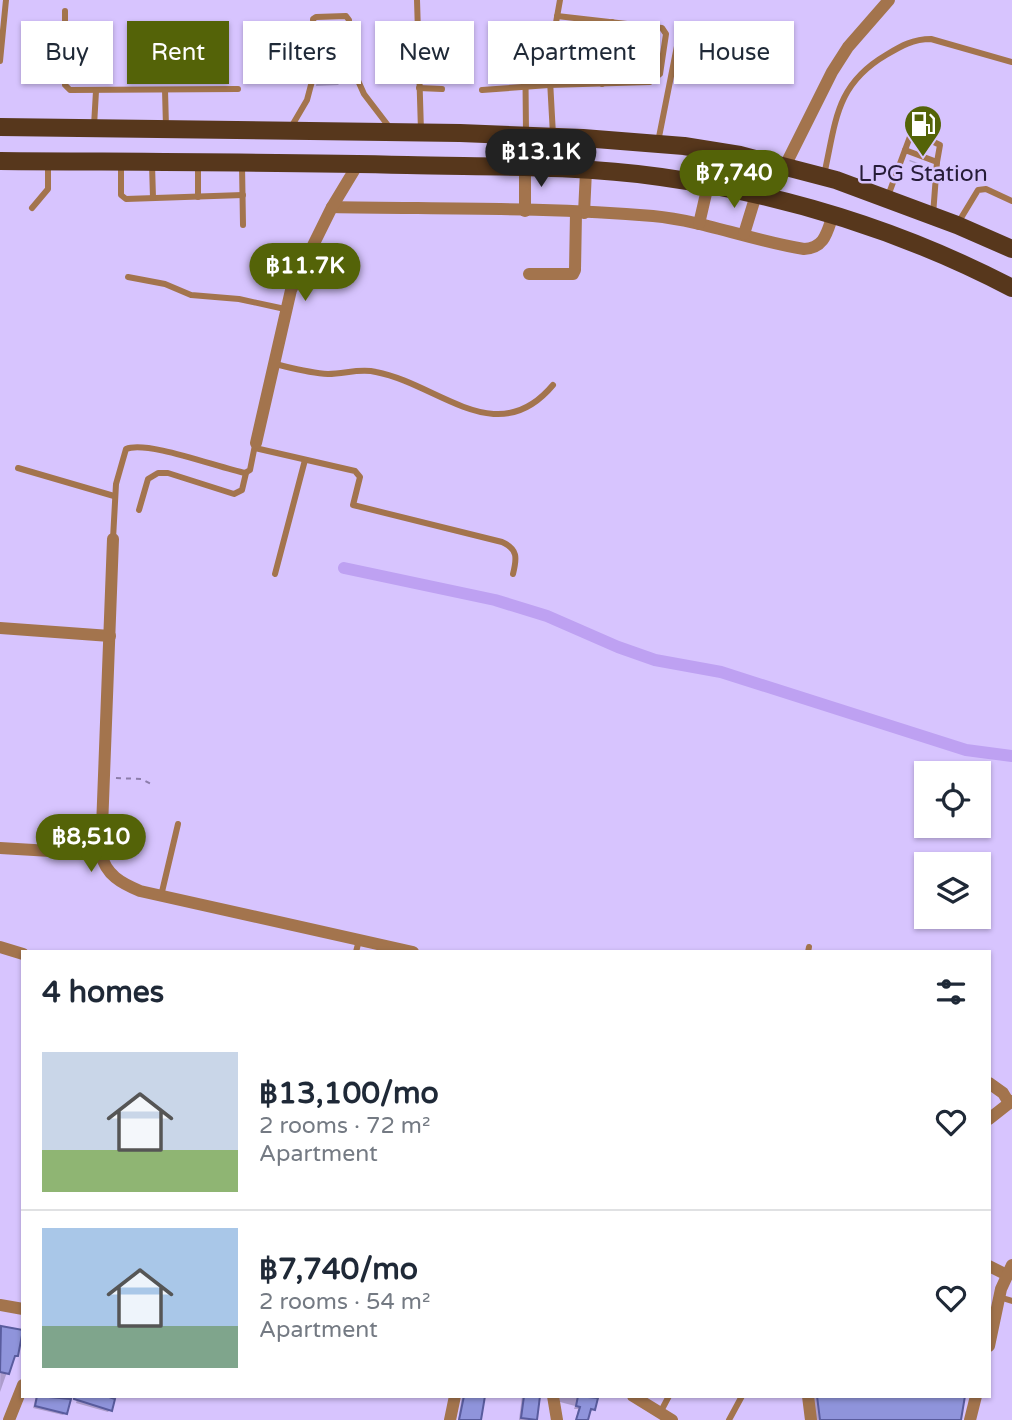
<!DOCTYPE html>
<meta charset="utf-8">
<style>
:root{--surface:#fff;--page:#f6f6f7;--text:#1f2937;--muted:#747a83;--line:#e0e1e3;--accent:#546308}
body{margin:0;font-family:"Varela Round",sans-serif;background:var(--page);color:var(--text);height:100vh;display:flex;flex-direction:column;font-size:26px;white-space:nowrap}
*{box-sizing:border-box;margin:0}
p{font-size:23px;color:var(--muted)}
.icon{flex:none;width:38px;height:38px;fill:none;stroke:currentColor;stroke-width:2;stroke-linecap:round;stroke-linejoin:round}
.map{position:relative;flex:1;overflow:hidden}
.sheet{position:absolute;left:21px;top:950px;width:970px;height:448px;display:flex;flex-direction:column;background:var(--surface);border-radius:0px;box-shadow:0 2px 5px #0004}
.sheet>*{flex:none}
.guide{position:absolute;left:21px;top:21px;width:971px;height:63px;display:flex;gap:14px}
.controls{position:absolute;left:914px;top:761px;display:grid;gap:14px}
.controls a{display:grid;place-items:center;width:77px;height:77px;border-radius:0px;background:var(--surface);box-shadow:0 2px 5px #0004;font-size:35px}
.price{position:absolute;translate:-50% -60px;padding:0 16px;border-radius:24px;background:var(--accent);color:#fff;font-size:23px;line-height:46px;filter:drop-shadow(0 2px 4px #0008)}
.price::after{content:'';position:absolute;left:50%;top:42px;width:21px;height:16px;margin-left:-10px;background:inherit;clip-path:polygon(0 0,100% 0,50% 100%)}
.price.current{background:#222;color:#fff}
ul{padding:0;list-style:none}
li{display:flex;align-items:center;gap:21px;height:175px;padding:0 21px}
li+li{border-top:2px solid var(--line)}
li span{display:grid;place-items:center;flex:none;width:196px;height:140px;border-radius:0px;color:#555}
li>.icon{margin-inline-start:auto}
span .icon{width:84px;height:84px;fill:#fffc;stroke-width:1}
li b{font-size:30px}
h2{display:flex;justify-content:space-between;align-items:center;height:84px;padding:0 21px;font-size:30px}
.tag{padding:0 24px;border-radius:0px;background:var(--surface);box-shadow:0 2px 5px #0004;font-size:24px;line-height:63px}
.tag.current{background:var(--accent);color:#fff}
.map>svg:first-child{display:block}
.shadow{fill:#0003}
.lines{fill:none;stroke-linecap:round;stroke-linejoin:round}
.canal{stroke:#bea1f2;stroke-width:12}
.building{fill:#8f94db;stroke:#595c9e;stroke-width:2}
.path{stroke:#8c7daa;stroke-width:2;stroke-dasharray:5 5;stroke-linecap:butt}
.lane{stroke:#a3744d;stroke-width:6}
.street{stroke:#a3744d;stroke-width:12}
.primary{stroke:#57371c;stroke-width:18}
.labels{text-anchor:middle;stroke-width:5;stroke-linejoin:round;paint-order:stroke}
.poi-label{font-size:23px;fill:#261c37;stroke:#d7c4fe}
</style>
<div class="map">
<svg width="1012" height="1420" viewBox="0 0 1012 1420">
<rect width="100%" height="100%" fill="#d7c4fe"/>
<g class="shadow">
<polygon points="320,36 342,81 338,85 316,86 318,72 316,40"/>
<polygon points="910,160 929,167 929,168 909,161"/>
<polygon points="1,1328 17,1356 12,1358 0,1392"/>
<polygon points="36,1396 55,1396 68,1400 65,1413 63,1415 33,1408"/>
<polygon points="78,1396 110,1410 108,1412 76,1403"/>
<polygon points="462,1396 483,1396 479,1420 458,1420"/>
<polygon points="522,1396 541,1396 538,1397 535,1420 519,1420"/>
<polygon points="559,1396 585,1396 596,1399 594,1409 589,1412 587,1420 576,1420 578,1409 574,1409 575,1406 560,1402"/>
<polygon points="812,1396 963,1396 960,1420 814,1420"/>
</g>
<g class="lines">
<polyline class="canal" points="344,568 495,600 547,616 618,647 655,660 721,672 966,750 1012,756"/>
</g>
<g class="building">
<polygon points="319,34 343,34 343,59 338,66 344,71 344,82 319,82 322,67"/>
<polygon points="1,1326 23,1330 18,1356 15,1356 9,1374 0,1372"/>
<polygon points="37,1396 71,1399 67,1414 35,1406"/>
<polygon points="74,1396 106,1396 115,1399 112,1411 74,1399"/>
<polygon points="464,1396 485,1396 481,1420 459,1420"/>
<polygon points="524,1396 540,1396 537,1420 521,1418"/>
<polygon points="578,1396 598,1398 595,1410 591,1409 588,1420 576,1420 580,1407 576,1406"/>
<polygon points="817,1396 965,1396 961,1420 820,1420"/>
</g>
<g class="lines">
<polyline class="path" points="116,778 141,779 151,784"/>
<g class="lane">
<polyline points="417,0 421,131"/>
<polyline points="65,11 65,85 70,90 238,89"/>
<polyline points="525,31 526,133"/>
<polyline points="0,61 6,0"/>
<polyline points="344,65 351,65 364,94 390,128"/>
<polyline points="315,66 313,19 316,17 346,16 349,20 351,65"/>
<polyline points="602,84 612,22"/>
<polyline points="419,88 442,89"/>
<polyline points="165,90 166,127"/>
<polyline points="482,90 549,85 650,82 660,74 666,34 662,28 557,16"/>
<polyline points="94,126 96,91"/>
<polyline points="290,129 307,100 316,66"/>
<polyline points="553,135 549,62 560,0"/>
<path d="M658,142L678,41C696,33 718,43 736,48L739,52L734,76"/>
<polyline points="905,150 911,134 915,133 940,145 937,162"/>
<polyline points="121,162 121,195 126,199 243,195"/>
<polyline points="152,164 153,198"/>
<polyline points="242,165 243,225"/>
<path d="M824,175C836,122 835,85 886,55C901,46 913,39 931,39L1012,62"/>
<polyline points="888,196 905,150 937,162 933,215"/>
<polyline points="198,197 198,165"/>
<polyline points="32,208 48,189 48,163"/>
<polyline points="958,223 978,190 986,189 1012,201"/>
<polyline points="128,277 165,284 191,295 239,299 285,309"/>
<path d="M275,364C292,368 310,373 328,374C345,374 360,368 376,372C439,384 497,452 553,385"/>
<path d="M255,448L355,471L360,477L353,505L502,542C518,549 517,558 513,574"/>
<polyline points="18,468 114,496"/>
<polyline points="139,510 148,479 158,473 168,473 234,494 242,490 246,473"/>
<path d="M113,539L116,484L126,449C147,440 219,468 245,473L250,470L255,445"/>
<polyline points="275,574 305,460"/>
<polyline points="161,896 178,824"/>
<polyline points="356,952 359,940"/>
<polyline points="808,952 809,947"/>
<polyline points="999,1297 1012,1301"/>
<polyline points="660,1413 669,1396"/>
<polyline points="729,1420 742,1396"/>
</g>
<g class="street">
<polyline points="785,166 832,72 848,47 889,0"/>
<path d="M332,207C438,209 546,207 653,216C705,221 753,241 804,249C825,248 827,232 833,215"/>
<polyline points="525,211 525,168"/>
<polyline points="584,213 586,171"/>
<polyline points="699,224 708,185"/>
<polyline points="744,234 756,195"/>
<polyline points="529,274 573,274 575,270 576,213"/>
<polyline points="256,443 291,290 332,207 358,164"/>
<path d="M113,539L101,854C106,875 121,883 140,891L413,952"/>
<polyline points="0,628 110,636"/>
<polyline points="0,848 101,854"/>
<polyline points="0,947 23,954"/>
<polyline points="989,1083 1003,1093 1009,1103"/>
<polyline points="989,1119 1012,1101"/>
<polyline points="989,1266 1007,1275"/>
<polyline points="0,1305 23,1309"/>
<polyline points="989,1346 1001,1289 1012,1265"/>
<polyline points="553,1396 557,1420"/>
<polyline points="633,1396 672,1420"/>
<polyline points="808,1396 811,1420"/>
<polyline points="9,1420 23,1385"/>
<polyline points="450,1420 455,1396"/>
<polyline points="970,1420 976,1396"/>
</g>
<g class="primary">
<polyline points="0,127 460,133 583,138 684,146 740,155 836,180 957,225 1012,249"/>
<path d="M0,161C136,162 272,162 407,165C491,167 577,165 661,177C782,194 903,231 1012,288"/>
</g>
</g>
<defs>
<symbol id="fuel-pin" viewBox="-11 -11 22 30"><path d="M0 17L-7.5 6A9.5 9.5 0 1 1 7.5 6Z" fill="#546308" stroke="#d7c4fe"/><path d="M-5.5-6h7V0h2V4h1.3V-2.5L3-4.5l.8-.8L6-3V5H2.5V1h-1V6h-7ZM-4.2-4.7v3.2H.2V-4.7Z" fill="#fff"/></symbol>
</defs>
<g fill-rule="evenodd">
<use href="#fuel-pin" x="901" y="102" width="44" height="60"/>
</g>
<g class="labels">
<g class="poi-label">
<text x="923" y="181">LPG Station</text>
</g>
</g>
</svg>
<div class="controls">
<a><svg class="icon" aria-label="locate" viewBox="0 0 24 24"><circle cx="12" cy="12" r="6"/><path d="M12 2v4M12 18v4M2 12h4M18 12h4"/></svg></a>
<a><svg class="icon" aria-label="layers" viewBox="0 0 24 24"><path d="M12 4l9 5-9 5-9-5zM3 14l9 5 9-5"/></svg></a>
</div>
<b class="price current" style="left:541px;top:189px">฿13.1K</b>
<b class="price" style="left:734px;top:210px">฿7,740</b>
<b class="price" style="left:305px;top:303px">฿11.7K</b>
<b class="price" style="left:91px;top:874px">฿8,510</b>
<div class="guide">
<a class="tag">Buy</a>
<a class="tag current">Rent</a>
<a class="tag">Filters</a>
<a class="tag">New</a>
<a class="tag">Apartment</a>
<a class="tag">House</a>
</div>
<section class="sheet">
<h2>4 homes<svg class="icon" aria-label="filters" viewBox="0 0 24 24"><path d="M4 7h16M4 17h16"/><circle cx="9" cy="7" r="2"/><circle cx="15" cy="17" r="2"/></svg></h2>
<ul>
<li><span style="background:linear-gradient(#c9d6e8 70%,#8fb573 0)"><svg class="icon" aria-label="home" viewBox="0 0 24 24"><path d="M3 11l9-7 9 7M6 9v11h12V9"/></svg></span><div><b>฿13,100/mo</b><p>2 rooms · 72 m²</p><p>Apartment</p></div><svg class="icon" aria-label="heart" viewBox="0 0 24 24"><path d="M12 20l-8-8c-3-5 5-10 8-4 3-6 11-1 8 4z"/></svg></li>
<li><span style="background:linear-gradient(#a9c7e8 70%,#7fa58c 0)"><svg class="icon" aria-label="home" viewBox="0 0 24 24"><path d="M3 11l9-7 9 7M6 9v11h12V9"/></svg></span><div><b>฿7,740/mo</b><p>2 rooms · 54 m²</p><p>Apartment</p></div><svg class="icon" aria-label="heart" viewBox="0 0 24 24"><path d="M12 20l-8-8c-3-5 5-10 8-4 3-6 11-1 8 4z"/></svg></li>
</ul>
</section>
</div>
